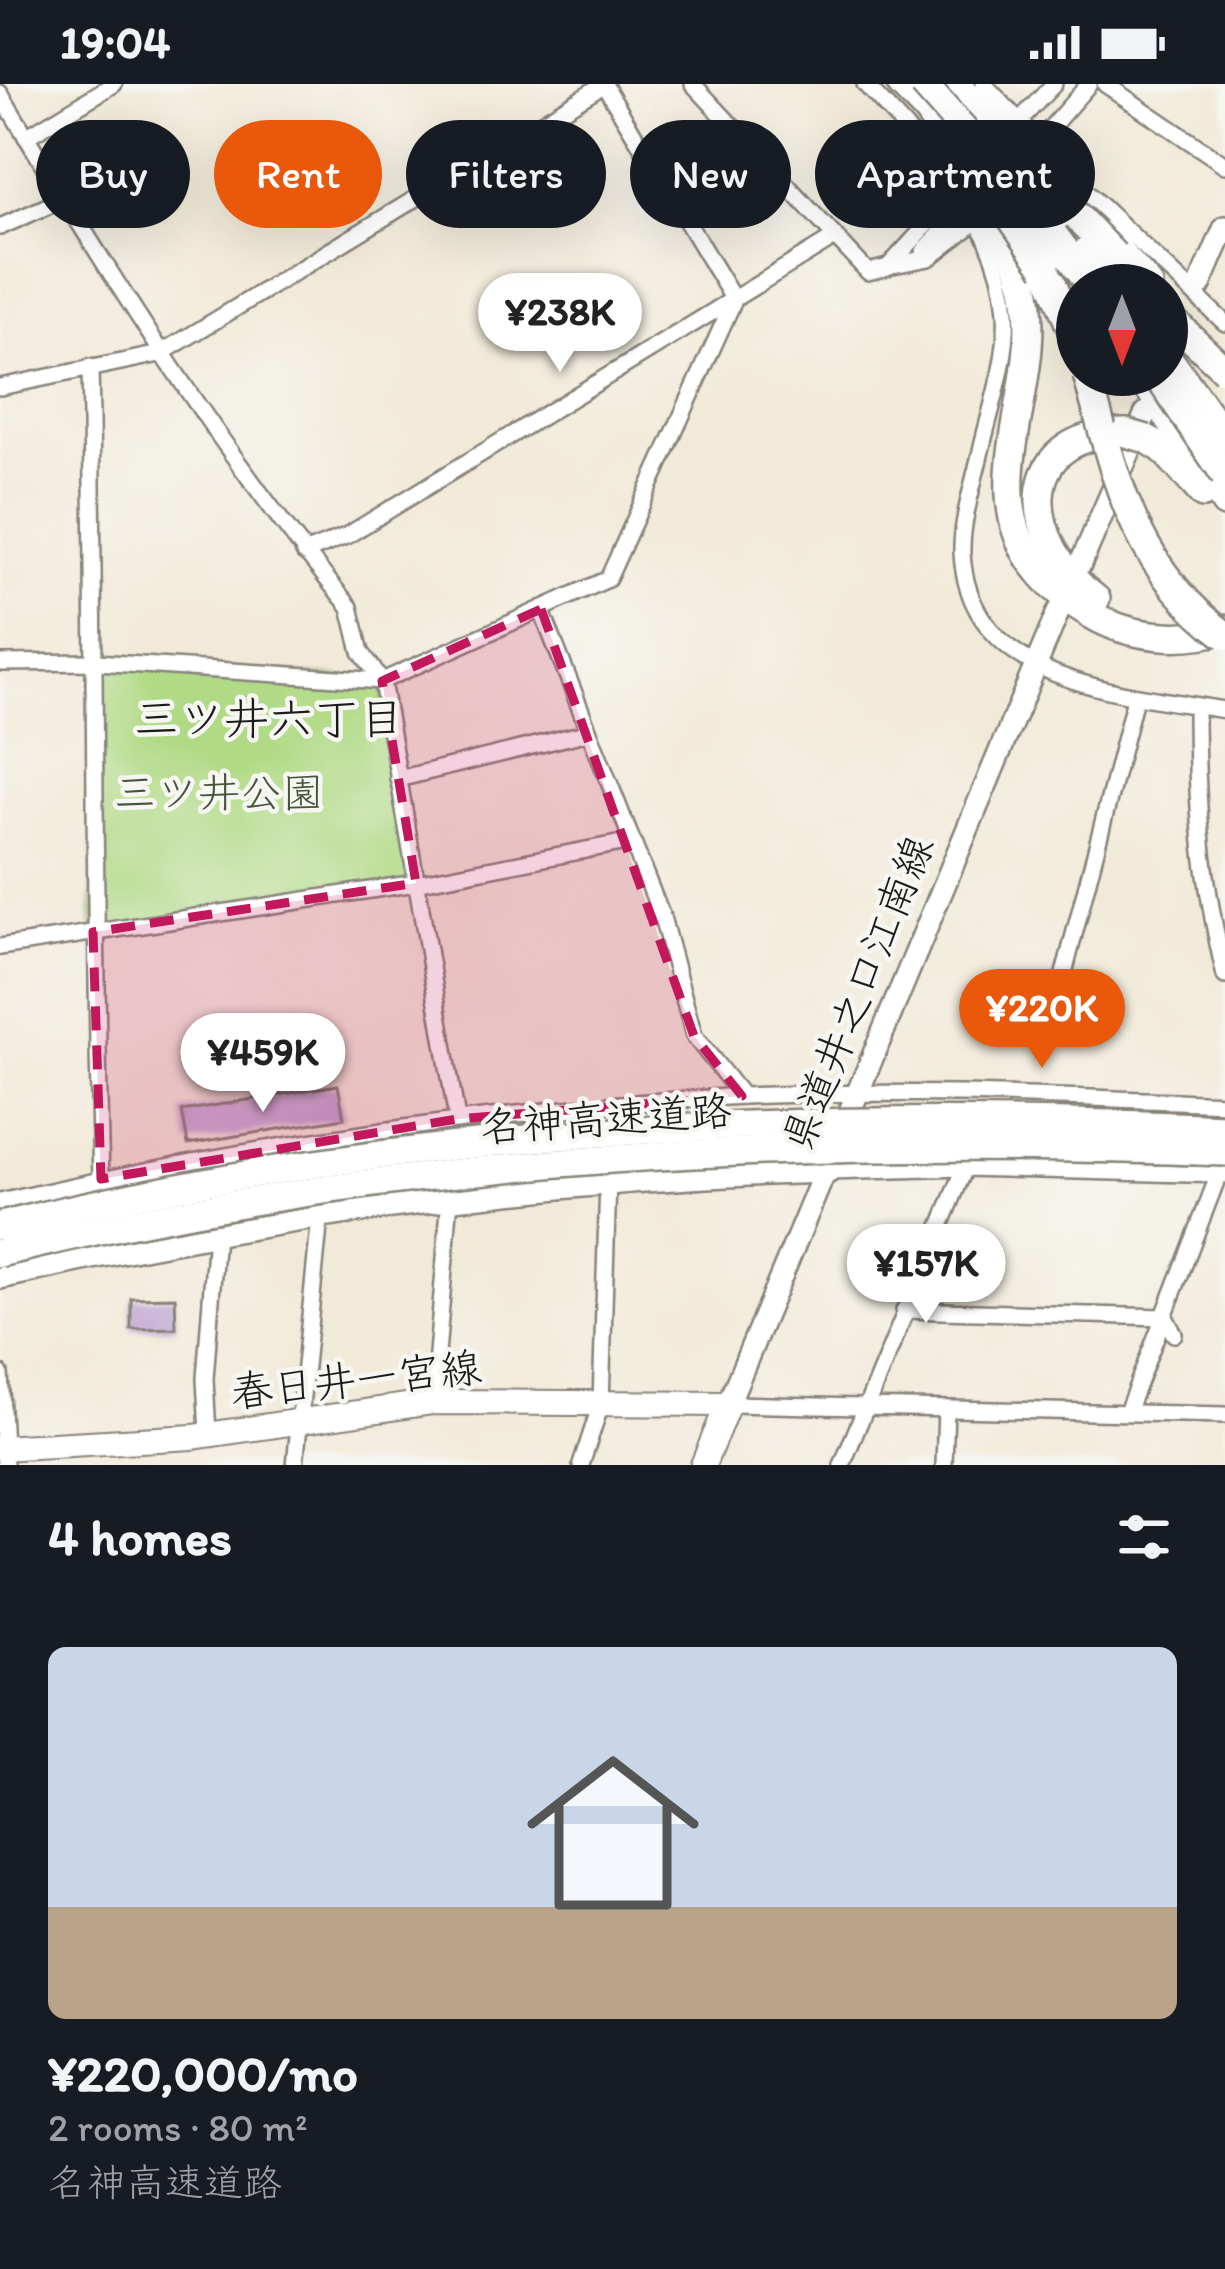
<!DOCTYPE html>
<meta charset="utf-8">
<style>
:root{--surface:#171b24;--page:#20242c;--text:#f1f3f6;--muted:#9ea1a6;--line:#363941;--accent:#ea580c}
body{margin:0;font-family:Itim,"Klee One",sans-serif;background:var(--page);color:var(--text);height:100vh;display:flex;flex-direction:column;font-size:45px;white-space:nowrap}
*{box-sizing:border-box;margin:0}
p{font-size:39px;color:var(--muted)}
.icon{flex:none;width:66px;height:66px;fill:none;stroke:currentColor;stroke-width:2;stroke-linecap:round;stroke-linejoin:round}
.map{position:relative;height:1381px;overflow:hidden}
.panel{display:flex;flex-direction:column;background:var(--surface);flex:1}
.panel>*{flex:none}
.banner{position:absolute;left:36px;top:36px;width:1155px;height:108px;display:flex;gap:24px}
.needle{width:78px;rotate:180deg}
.tools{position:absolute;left:1056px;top:180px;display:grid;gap:24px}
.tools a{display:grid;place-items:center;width:132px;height:132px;border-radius:50%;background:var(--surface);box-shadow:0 12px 48px #0002;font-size:60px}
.price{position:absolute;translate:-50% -102px;padding:0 27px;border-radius:42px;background:#fff;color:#222;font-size:39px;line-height:78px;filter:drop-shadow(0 3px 6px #0008)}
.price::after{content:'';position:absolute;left:50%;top:72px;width:36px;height:27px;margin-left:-18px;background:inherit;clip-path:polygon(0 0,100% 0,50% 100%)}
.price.selected{background:var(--accent);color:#fff}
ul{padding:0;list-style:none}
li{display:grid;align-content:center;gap:24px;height:636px;padding:0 48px}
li+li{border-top:3px solid var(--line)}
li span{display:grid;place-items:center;height:372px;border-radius:18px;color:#555}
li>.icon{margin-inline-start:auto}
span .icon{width:216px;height:216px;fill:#fffc;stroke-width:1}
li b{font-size:51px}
h2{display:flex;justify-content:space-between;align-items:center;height:144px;padding:0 48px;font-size:51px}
.chip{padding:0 42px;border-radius:54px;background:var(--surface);box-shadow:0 12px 48px #0002;font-size:42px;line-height:108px}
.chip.selected{background:var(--accent);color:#fff}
.status{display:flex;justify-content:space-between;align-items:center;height:84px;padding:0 60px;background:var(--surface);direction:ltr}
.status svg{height:33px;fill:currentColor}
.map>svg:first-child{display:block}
.green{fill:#b0da85;stroke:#667b50;stroke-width:3}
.building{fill:#bea2d0}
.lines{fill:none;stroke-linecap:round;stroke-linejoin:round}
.street-casing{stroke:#87837a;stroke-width:20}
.secondary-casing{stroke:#87837a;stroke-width:26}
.primary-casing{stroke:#87837a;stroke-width:28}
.highway-casing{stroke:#87837a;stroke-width:32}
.street{stroke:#fff;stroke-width:15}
.secondary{stroke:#fff;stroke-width:21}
.primary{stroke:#fff;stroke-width:24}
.highway{stroke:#fff;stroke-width:27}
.highway-bridge-casing{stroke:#87837a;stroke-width:32;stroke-linecap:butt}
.highway-bridge{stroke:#fff;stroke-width:27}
.marked{fill:#c2185b;fill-opacity:0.2;stroke:#c2185b;stroke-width:9;stroke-dasharray:24 15;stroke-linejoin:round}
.labels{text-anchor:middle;stroke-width:9;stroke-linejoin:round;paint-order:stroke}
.park-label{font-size:42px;fill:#48553c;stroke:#f6f6f2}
.street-label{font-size:42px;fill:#1c1c1c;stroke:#f6f6f2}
.neighbourhood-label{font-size:45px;fill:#1c1c1c;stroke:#f6f6f2}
</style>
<div class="status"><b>19:04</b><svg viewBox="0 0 49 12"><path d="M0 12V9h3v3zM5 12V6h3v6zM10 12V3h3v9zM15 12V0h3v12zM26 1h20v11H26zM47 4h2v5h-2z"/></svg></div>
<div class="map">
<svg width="1225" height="1381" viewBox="0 0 1225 1381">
<rect width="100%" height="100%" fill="#f6f6f2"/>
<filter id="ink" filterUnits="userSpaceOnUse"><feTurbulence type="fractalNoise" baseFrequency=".00833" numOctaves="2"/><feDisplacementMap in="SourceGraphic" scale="24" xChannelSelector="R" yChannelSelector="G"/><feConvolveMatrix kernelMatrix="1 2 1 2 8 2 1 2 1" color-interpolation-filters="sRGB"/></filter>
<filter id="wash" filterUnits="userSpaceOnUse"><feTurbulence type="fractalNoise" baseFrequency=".004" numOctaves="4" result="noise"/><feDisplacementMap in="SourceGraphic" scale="48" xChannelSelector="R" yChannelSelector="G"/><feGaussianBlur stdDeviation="2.7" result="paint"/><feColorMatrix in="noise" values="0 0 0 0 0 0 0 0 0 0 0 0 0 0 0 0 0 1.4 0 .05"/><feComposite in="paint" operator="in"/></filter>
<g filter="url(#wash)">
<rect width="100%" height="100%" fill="#f2ead8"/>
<polygon class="green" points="97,578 382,597 416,799 93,848"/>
<g id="blocks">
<g class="building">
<polygon points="338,1001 344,1034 188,1060 182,1027"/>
<polygon points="175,1213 176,1244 131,1245 131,1214"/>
</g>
</g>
</g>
<g filter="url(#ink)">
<use href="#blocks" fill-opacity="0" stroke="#87837a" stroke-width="3"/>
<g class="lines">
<defs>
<g id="street">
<polyline points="693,0 868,188 888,183 960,105"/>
<path d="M865,0C925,67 999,131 1006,228C1009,271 992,320 982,362C975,396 961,435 962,469C969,602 1125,609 1225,626"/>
<polyline points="984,0 1085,107 1225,239"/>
<polyline points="1105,0 1225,81"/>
<path d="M0,9C107,187 216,363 350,523L361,568L382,597L457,1035"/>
<polyline points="1020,36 1054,0"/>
<polyline points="26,53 114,0"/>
<polyline points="1040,56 1089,0"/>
<polyline points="0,143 61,116"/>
<polyline points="924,167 963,125"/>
<polyline points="893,181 929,174 978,136"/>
<path d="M90,283C96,554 93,824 101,1095"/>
<polyline points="0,303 160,270 604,0"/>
<polyline points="304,469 348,451 835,153"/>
<polyline points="541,525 662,833 694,952 742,1012"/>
<polyline points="0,579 97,578 382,597 608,495 734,216 604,0"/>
<path d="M1196,622C1196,724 1202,792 1225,892"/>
<polyline points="398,695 589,648"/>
<polyline points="0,863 416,799 632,757"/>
<polyline points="1039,952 1058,913 1135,614"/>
<polyline points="829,1088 965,1084 1225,1091"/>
<path d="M0,1118C245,1062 493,1024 744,1012C904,1005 1065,1013 1225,1019"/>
<polyline points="904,1226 1165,1233 1174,1250"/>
<polyline points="0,1289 5,1381"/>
<polyline points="433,1318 450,1114"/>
<polyline points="728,1320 1225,1331"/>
<polyline points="1127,1328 1219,1090"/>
<polyline points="208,1350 205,1295 216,1150"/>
<polyline points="295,1381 320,1133"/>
<polyline points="581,1381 601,1320 608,1096"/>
<polyline points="842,1381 965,1084"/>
<polyline points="944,1381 946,1325"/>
</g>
<g id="secondary">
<polyline points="1200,201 1225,143"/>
<polyline points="1081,479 1146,329"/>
<path d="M0,1194C273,1132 549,1095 829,1088"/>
<polyline points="728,1320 1058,528"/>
</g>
<polyline id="primary" points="0,1364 193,1353 433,1318 728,1320 703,1381"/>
<g id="highway">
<polyline points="901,0 935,35"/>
<polyline points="957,0 1025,73"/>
<path d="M926,25C962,80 1008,134 1024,199C1053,319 938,440 1092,531C1130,554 1183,558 1225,545"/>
<polyline points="1104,151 1149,201"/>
<polyline points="1046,184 1077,258"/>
<polyline points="1140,291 1225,419"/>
<polyline points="1147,355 1163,365 1203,410"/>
<path d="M1096,515C1022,460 1011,348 1126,349"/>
</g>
</defs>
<use href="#street" class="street-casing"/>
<use href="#secondary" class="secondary-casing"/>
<use href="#primary" class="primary-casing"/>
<use href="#highway" class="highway-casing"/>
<use href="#street" class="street"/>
<use href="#secondary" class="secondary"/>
<use href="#primary" class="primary"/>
<use href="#highway" class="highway"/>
<defs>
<g id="highway-bridge">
<polyline points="923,0 1042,135 1091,201"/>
<polyline points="1004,59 1061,130"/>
<polyline points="987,99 1046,184"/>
<polyline points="1054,108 1114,171"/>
<polyline points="1088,166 1114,201"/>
<polyline points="1167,231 1225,286"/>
<polyline points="1167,272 1225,353"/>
<path d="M1087,291C1116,395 1134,484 1225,551"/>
<polyline points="1157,291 1225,391"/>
<polyline points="1126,349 1147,355"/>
<path d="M0,1142C402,1041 813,1026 1225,1044"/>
<path d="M0,1169C402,1069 812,1053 1225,1068"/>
</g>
</defs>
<use href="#highway-bridge" class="highway-bridge-casing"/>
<use href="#highway-bridge" class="highway-bridge"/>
</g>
</g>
<path class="marked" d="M541,525L694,952L742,1012L457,1035L101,1095L93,848L416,799L382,597Z"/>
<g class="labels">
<g class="park-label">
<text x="219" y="723">三ツ井公園</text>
</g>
<g class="street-label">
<text transform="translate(857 909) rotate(-68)" y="15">県道井之口江南線</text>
<text transform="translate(606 1034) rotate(-4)" y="15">名神高速道路</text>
<text transform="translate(356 1295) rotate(-6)" y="15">春日井一宮線</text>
</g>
<g class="neighbourhood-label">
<text x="269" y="650">三ツ井六丁目</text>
</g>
</g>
</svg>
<div class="tools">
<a><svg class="needle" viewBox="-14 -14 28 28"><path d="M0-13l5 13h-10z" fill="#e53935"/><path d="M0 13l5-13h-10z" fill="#9ea1a6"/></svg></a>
</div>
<b class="price" style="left:560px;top:291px">¥238K</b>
<b class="price selected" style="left:1042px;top:987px">¥220K</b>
<b class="price" style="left:263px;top:1031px">¥459K</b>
<b class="price" style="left:926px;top:1242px">¥157K</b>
<div class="banner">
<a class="chip">Buy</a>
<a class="chip selected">Rent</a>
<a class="chip">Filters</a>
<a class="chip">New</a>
<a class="chip">Apartment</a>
</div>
</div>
<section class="panel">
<h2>4 homes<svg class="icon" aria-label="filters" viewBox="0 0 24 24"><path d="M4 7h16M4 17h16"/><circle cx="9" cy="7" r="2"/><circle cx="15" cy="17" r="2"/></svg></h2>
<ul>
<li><span style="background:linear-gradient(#c9d6e8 70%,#b9a48a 0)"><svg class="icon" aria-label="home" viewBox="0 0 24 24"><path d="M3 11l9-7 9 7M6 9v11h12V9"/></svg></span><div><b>¥220,000/mo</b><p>2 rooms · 80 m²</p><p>名神高速道路</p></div></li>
</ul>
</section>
